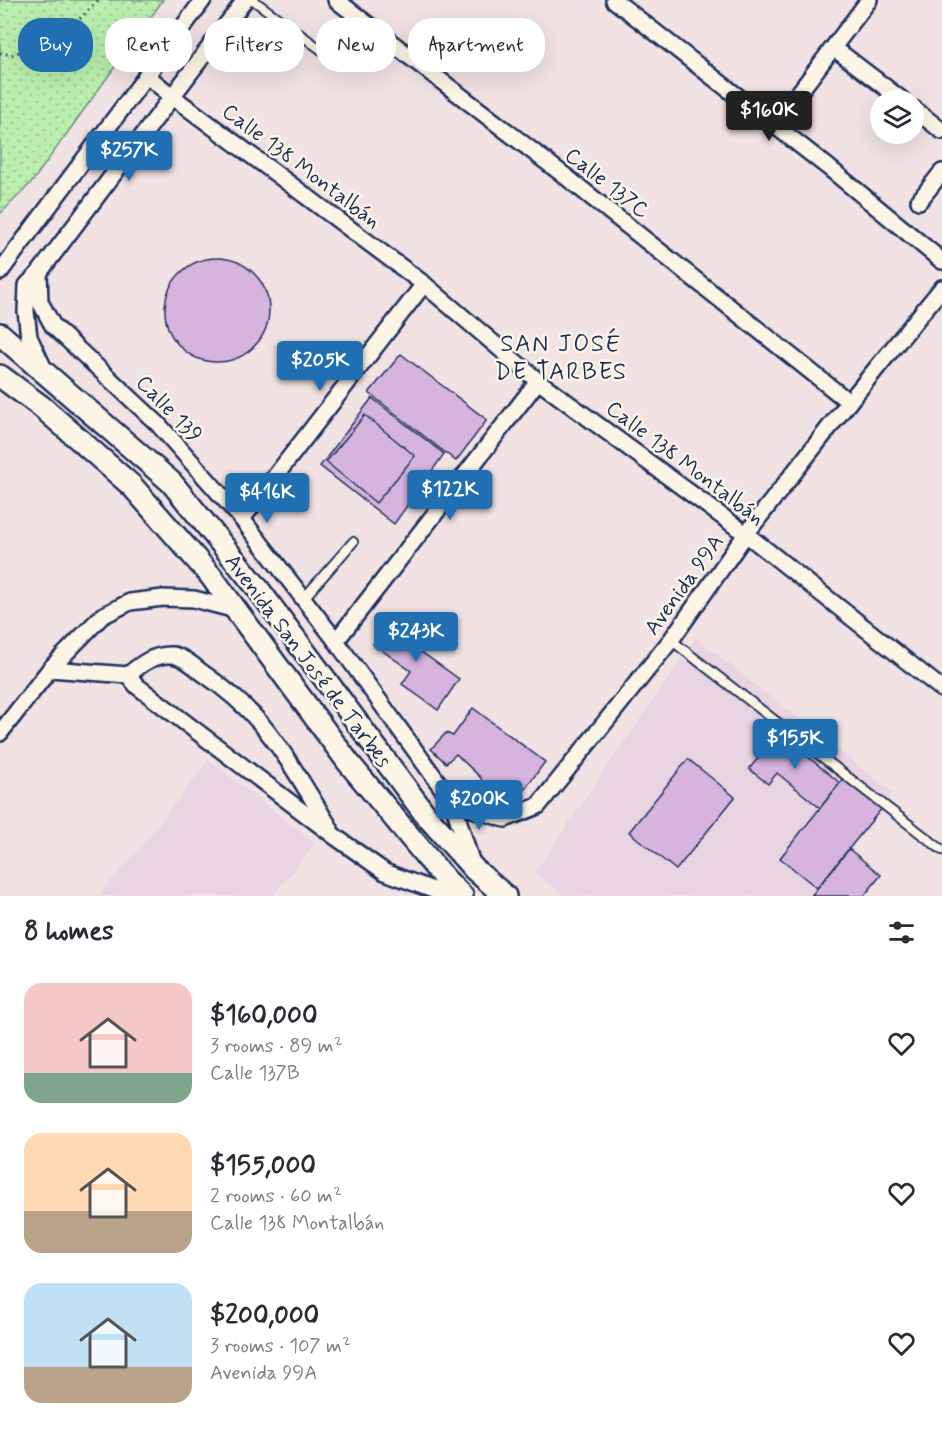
<!DOCTYPE html>
<meta charset="utf-8">
<style>
:root{--surface:#fff;--page:#f7f7f7;--text:#2b2b33;--muted:#7c7c81;--accent:#1f6fb2}
body{margin:0;font-family:Mynerve,sans-serif;background:var(--page);color:var(--text);height:100vh;display:flex;flex-direction:column;font-size:22px;white-space:nowrap}
*{box-sizing:border-box;margin:0}
p{font-size:20px;color:var(--muted)}
.icon{flex:none;width:33px;height:33px;fill:none;stroke:currentColor;stroke-width:2;stroke-linecap:round;stroke-linejoin:round}
.map{position:relative;height:896px;overflow:hidden}
.drawer{display:flex;flex-direction:column;background:var(--surface);flex:1}
.drawer>*{flex:none}
.banner{position:absolute;left:18px;top:18px;width:600px;height:54px;display:flex;gap:12px}
.tools{position:absolute;left:870px;top:90px;display:grid;gap:12px}
.tools a{display:grid;place-items:center;width:54px;height:54px;border-radius:50%;background:var(--surface);box-shadow:0 6px 24px #0002;font-size:30px}
.price{position:absolute;translate:-50% -51px;padding:0 14px;border-radius:6px;background:var(--accent);color:#fff;font-size:20px;line-height:39px;filter:drop-shadow(0 2px 3px #0008)}
.price::after{content:'';position:absolute;left:50%;top:36px;width:18px;height:14px;margin-left:-9px;background:inherit;clip-path:polygon(0 0,100% 0,50% 100%)}
.price.selected{background:#222;color:#fff}
ul{padding:0;list-style:none}
li{display:flex;align-items:center;gap:18px;height:150px;padding:0 24px}
li span{display:grid;place-items:center;flex:none;width:168px;height:120px;border-radius:18px;color:#555}
li>.icon{margin-inline-start:auto}
span .icon{width:72px;height:72px;fill:#fffc;stroke-width:1}
li b{font-size:26px}
h2{display:flex;justify-content:space-between;align-items:center;height:72px;padding:0 24px;font-size:26px}
.pill{padding:0 21px;border-radius:24px;background:var(--surface);box-shadow:0 6px 24px #0002;font-size:21px;line-height:54px}
.pill.selected{background:var(--accent);color:#fff}
.map>svg:first-child{display:block}
.built{fill:#e9d4e2}
.green{fill:url(#green-dots);stroke:#6b8f86;stroke-width:1.5}
.building{fill:#d7b4de;stroke:#1b2f5e;stroke-width:1.5}
.lines{fill:none;stroke-linecap:round;stroke-linejoin:round}
.lane-casing{stroke:#1b2f5e;stroke-width:12}
.street-casing{stroke:#1b2f5e;stroke-width:20}
.secondary-casing{stroke:#1b2f5e;stroke-width:26}
.path{stroke:#1b2f5e;stroke-width:3;stroke-dasharray:1.5 4.5;stroke-linecap:butt}
.lane{stroke:#fcf5e5;stroke-width:8}
.street{stroke:#fcf5e5;stroke-width:15}
.secondary{stroke:#fcf5e5;stroke-width:21}
.labels{text-anchor:middle;stroke-width:5;stroke-linejoin:round;paint-order:stroke}
.street-label{font-size:22px;fill:#1b2f5e;stroke:#fcf5e5}
.neighbourhood-label{font-size:24px;letter-spacing:1.5px;fill:#1b2f5e;stroke:#fcf5e5}
</style>
<div class="map">
<svg width="942" height="896" viewBox="0 0 942 896">
<defs>
<pattern id="green-dots" width="8" height="8" patternUnits="userSpaceOnUse" patternTransform="scale(1.5)"><rect width="8" height="8" fill="#bbefaf"/><path d="M2 2h.1M6 6h.1" fill="none" stroke="#a0cd99" stroke-width="1.8" stroke-linecap="round"/></pattern>
</defs>
<rect width="100%" height="100%" fill="#f1e2e3"/>
<filter id="ink" filterUnits="userSpaceOnUse"><feTurbulence type="fractalNoise" baseFrequency=".0167" numOctaves="2"/><feDisplacementMap in="SourceGraphic" scale="12" xChannelSelector="R" yChannelSelector="G"/><feConvolveMatrix kernelMatrix="1 2 1 2 8 2 1 2 1" color-interpolation-filters="sRGB"/></filter>
<g filter="url(#ink)">
<g class="built">
<polygon points="696,638 893,793 849,849 881,875 864,896 564,896 535,872"/>
<polygon points="209,760 315,844 272,896 98,896 141,847"/>
</g>
<polygon class="green" points="0,0 163,0 32,182 0,214"/>
<g class="building">
<circle cx="217" cy="310" r="52"/>
<polygon points="401,354 487,420 456,461 369,393"/>
<polygon points="372,398 444,454 394,524 320,466"/>
<polygon points="365,415 415,456 376,503 326,462"/>
<polygon points="395,615 428,639 420,651 459,679 438,710 402,684 411,671 373,644"/>
<polygon points="473,708 545,762 522,793 506,795 504,805 486,801 481,778 456,754 446,763 431,749 446,733 453,736"/>
<polygon points="779,733 840,783 820,808 777,773 768,784 749,769"/>
<polygon points="688,759 735,797 676,870 629,832"/>
<polygon points="845,777 882,808 817,888 780,858"/>
<polygon points="849,849 881,875 864,896 811,896"/>
</g>
<g class="lines">
<defs>
<g id="lane">
<polyline points="253,0 338,62"/>
<polyline points="304,598 353,542"/>
<polyline points="671,640 942,850"/>
</g>
<g id="street">
<polyline points="336,0 565,176 849,402"/>
<polyline points="614,0 828,167 942,261"/>
<polyline points="834,48 902,100"/>
<polyline points="146,75 173,97 424,284 538,381 746,534 942,689"/>
<polyline points="792,102 869,0"/>
<polyline points="914,109 942,131"/>
<polyline points="919,201 942,172"/>
<polyline points="0,272 203,0"/>
<polyline points="39,273 40,302 53,326 158,424 242,519 336,641 453,803 472,864"/>
<polyline points="44,369 29,337 26,311 27,285 39,273 245,0"/>
<polyline points="242,519 424,284"/>
<polyline points="336,641 538,381"/>
<polyline points="50,669 128,675 137,686 337,838 385,872 449,896"/>
<path d="M128,675C141,664 154,654 172,655C181,656 193,665 200,671C222,686 244,704 262,725C288,756 308,793 330,828"/>
<polyline points="0,733 50,669 102,616 130,602 163,598 194,599 236,610"/>
<polyline points="453,803 505,819 538,806 671,640 746,534 849,402 942,288"/>
</g>
<g id="secondary">
<polyline points="0,334 171,482 256,586 425,814 474,869 505,896"/>
<polyline points="0,376 42,407 132,486 211,576 348,762 445,879 462,896"/>
</g>
</defs>
<use href="#lane" class="lane-casing"/>
<use href="#street" class="street-casing"/>
<use href="#secondary" class="secondary-casing"/>
<polyline class="path" points="0,53 11,55 40,45 66,32 99,0"/>
<use href="#lane" class="lane"/>
<use href="#street" class="street"/>
<use href="#secondary" class="secondary"/>
</g>
</g>
<g class="labels">
<g class="street-label">
<text transform="translate(302 165) rotate(37)" y="8">Calle 138 Montalbán</text>
<text transform="translate(608 182) rotate(38)" y="8">Calle 137C</text>
<text transform="translate(170 408) rotate(46)" y="8">Calle 139</text>
<text transform="translate(686 462) rotate(37)" y="8">Calle 138 Montalbán</text>
<text transform="translate(683 584) rotate(-54)" y="8">Avenida 99A</text>
<text transform="translate(309 660) rotate(53)" y="8">Avenida San José de Tarbes</text>
</g>
<g class="neighbourhood-label">
<text x="561" y="351">SAN JOSÉ<tspan x="561" dy="28">DE TARBES</tspan></text>
</g>
</g>
</svg>
<div class="tools">
<a><svg class="icon" aria-label="layers" viewBox="0 0 24 24"><path d="M12 4l9 5-9 5-9-5zM3 14l9 5 9-5"/></svg></a>
</div>
<b class="price selected" style="left:769px;top:142px">$160K</b>
<b class="price" style="left:129px;top:182px">$257K</b>
<b class="price" style="left:320px;top:392px">$205K</b>
<b class="price" style="left:450px;top:521px">$122K</b>
<b class="price" style="left:267px;top:524px">$416K</b>
<b class="price" style="left:416px;top:663px">$243K</b>
<b class="price" style="left:795px;top:770px">$155K</b>
<b class="price" style="left:479px;top:831px">$200K</b>
<div class="banner">
<a class="pill selected">Buy</a>
<a class="pill">Rent</a>
<a class="pill">Filters</a>
<a class="pill">New</a>
<a class="pill">Apartment</a>
</div>
</div>
<section class="drawer">
<h2>8 homes<svg class="icon" aria-label="filters" viewBox="0 0 24 24"><path d="M4 7h16M4 17h16"/><circle cx="9" cy="7" r="2"/><circle cx="15" cy="17" r="2"/></svg></h2>
<ul>
<li><span style="background:linear-gradient(#f6c9c9 75%,#7fa58c 0)"><svg class="icon" aria-label="home" viewBox="0 0 24 24"><path d="M3 11l9-7 9 7M6 9v11h12V9"/></svg></span><div><b>$160,000</b><p>3 rooms · 89 m²</p><p>Calle 137B</p></div><svg class="icon" aria-label="heart" viewBox="0 0 24 24"><path d="M12 20l-8-8c-3-5 5-10 8-4 3-6 11-1 8 4z"/></svg></li>
<li><span style="background:linear-gradient(#ffd9b3 65%,#b9a48a 0)"><svg class="icon" aria-label="home" viewBox="0 0 24 24"><path d="M3 11l9-7 9 7M6 9v11h12V9"/></svg></span><div><b>$155,000</b><p>2 rooms · 60 m²</p><p>Calle 138 Montalbán</p></div><svg class="icon" aria-label="heart" viewBox="0 0 24 24"><path d="M12 20l-8-8c-3-5 5-10 8-4 3-6 11-1 8 4z"/></svg></li>
<li><span style="background:linear-gradient(#bfe0f5 70%,#b9a48a 0)"><svg class="icon" aria-label="home" viewBox="0 0 24 24"><path d="M3 11l9-7 9 7M6 9v11h12V9"/></svg></span><div><b>$200,000</b><p>3 rooms · 107 m²</p><p>Avenida 99A</p></div><svg class="icon" aria-label="heart" viewBox="0 0 24 24"><path d="M12 20l-8-8c-3-5 5-10 8-4 3-6 11-1 8 4z"/></svg></li>
</ul>
</section>
